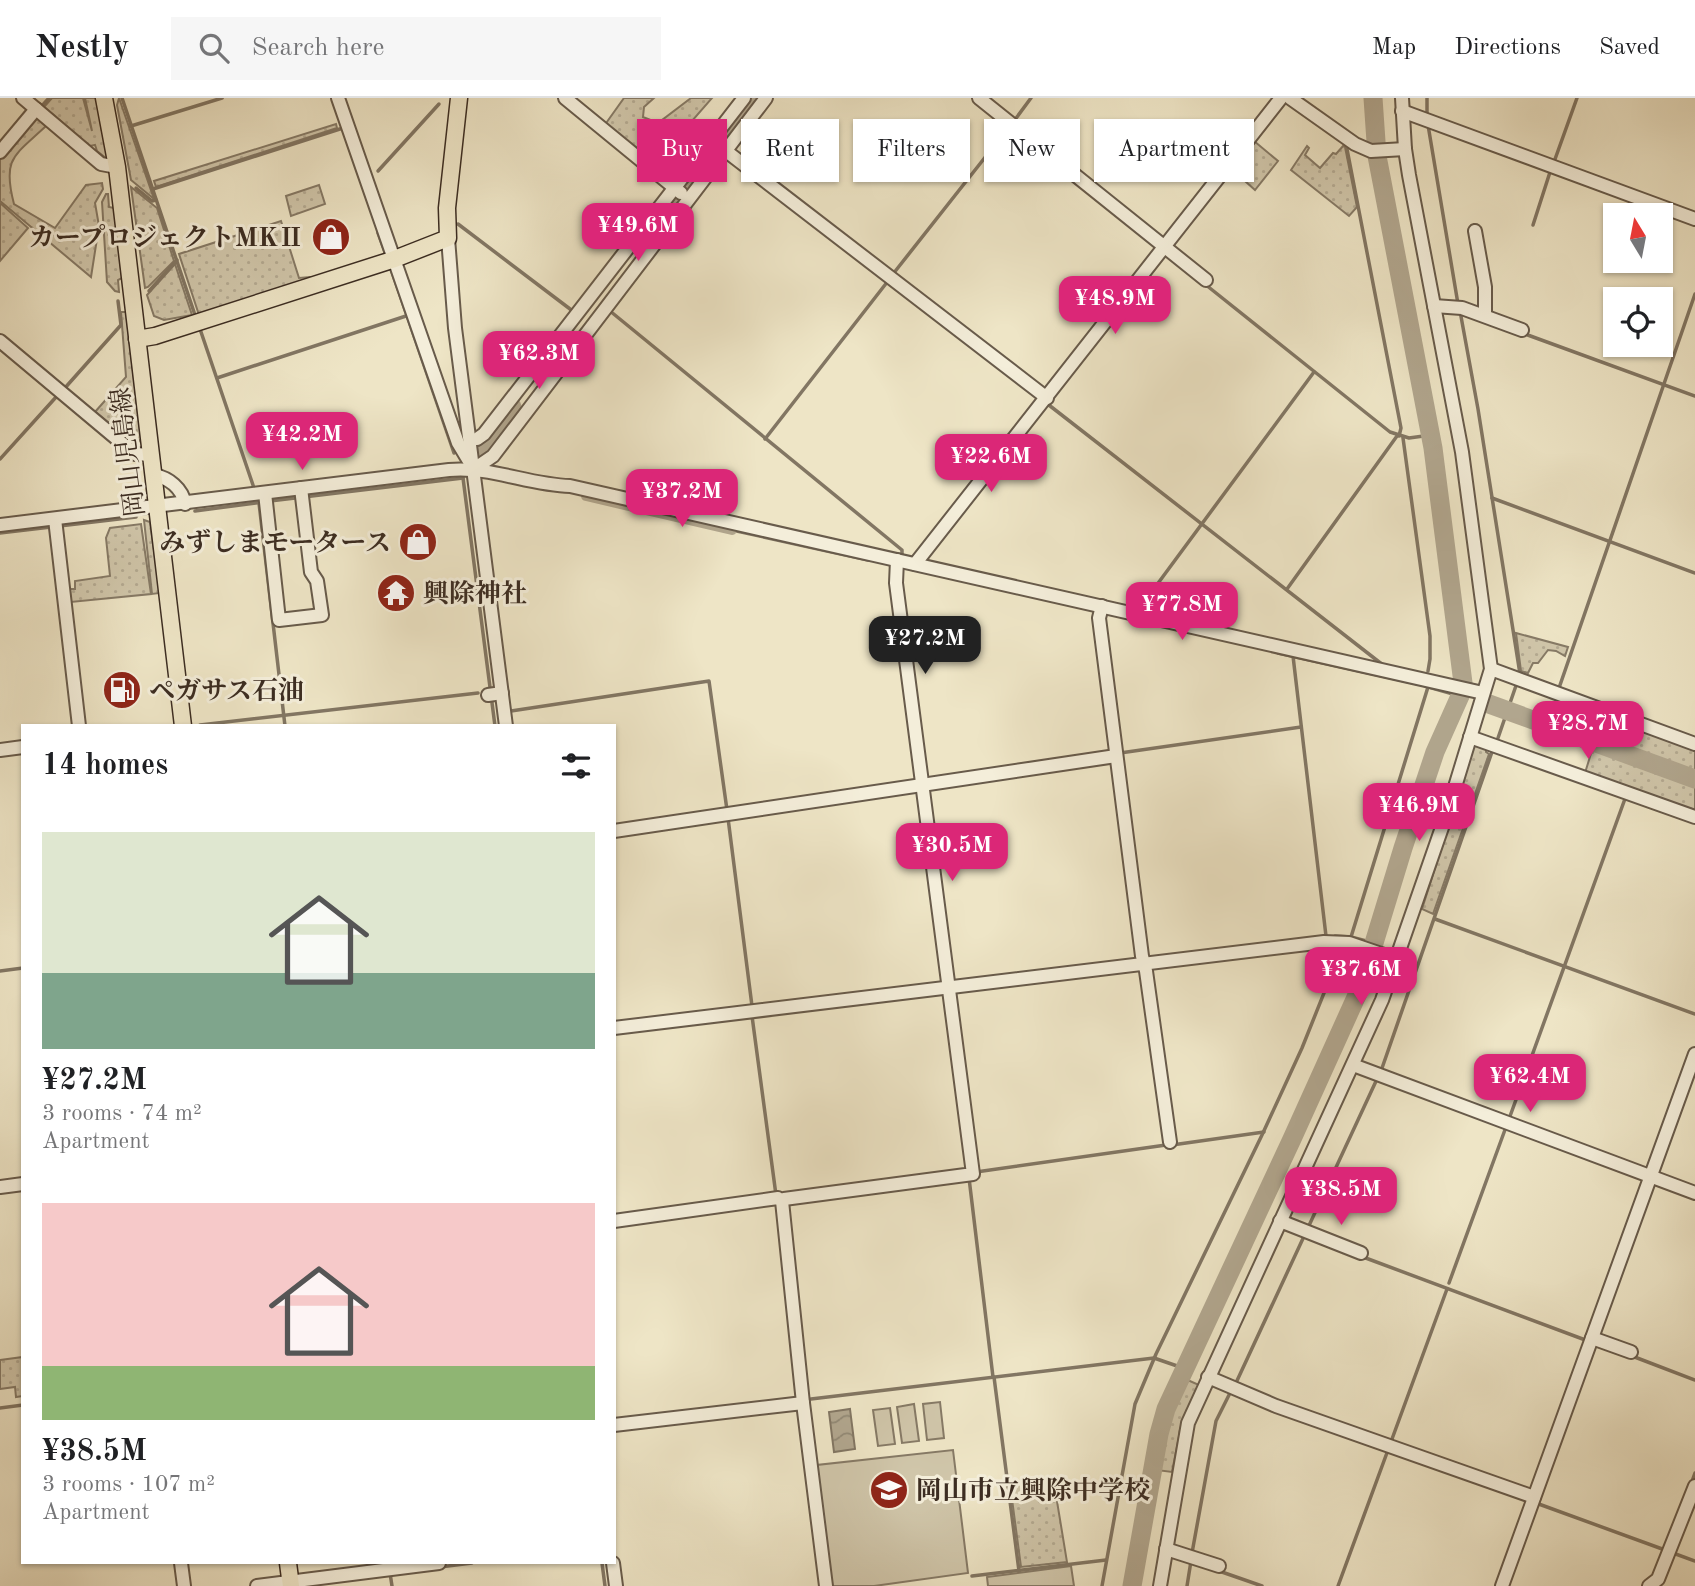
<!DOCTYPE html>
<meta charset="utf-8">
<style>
:root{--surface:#fff;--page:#f6f6f6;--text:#202124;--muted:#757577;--line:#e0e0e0;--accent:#db2777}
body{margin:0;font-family:"Old Standard TT","Noto Serif JP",serif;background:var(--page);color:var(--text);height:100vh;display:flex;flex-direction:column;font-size:26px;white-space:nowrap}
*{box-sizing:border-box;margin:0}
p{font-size:23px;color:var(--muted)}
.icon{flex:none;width:38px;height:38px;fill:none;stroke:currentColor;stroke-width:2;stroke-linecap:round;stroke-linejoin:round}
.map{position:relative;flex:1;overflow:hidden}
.drawer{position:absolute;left:21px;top:626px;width:595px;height:840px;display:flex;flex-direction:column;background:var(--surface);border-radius:0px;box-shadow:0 2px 5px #0004}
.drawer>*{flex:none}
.guide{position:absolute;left:637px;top:21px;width:665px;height:63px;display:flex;gap:14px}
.needle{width:46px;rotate:350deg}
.buttons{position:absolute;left:1603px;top:105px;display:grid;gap:14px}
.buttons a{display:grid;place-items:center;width:70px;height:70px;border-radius:0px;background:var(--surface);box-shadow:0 2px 5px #0004;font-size:35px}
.price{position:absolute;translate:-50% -60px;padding:0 16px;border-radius:14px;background:var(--accent);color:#fff;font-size:23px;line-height:46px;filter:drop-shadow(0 2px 4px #0008)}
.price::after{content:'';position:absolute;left:50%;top:42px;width:21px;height:16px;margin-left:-10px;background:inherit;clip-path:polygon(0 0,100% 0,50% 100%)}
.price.active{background:#222;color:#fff}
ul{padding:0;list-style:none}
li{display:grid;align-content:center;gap:14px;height:371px;padding:0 21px}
li span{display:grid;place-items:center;height:217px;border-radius:0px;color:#555}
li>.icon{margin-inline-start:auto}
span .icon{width:126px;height:126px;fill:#fffc;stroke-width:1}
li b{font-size:30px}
h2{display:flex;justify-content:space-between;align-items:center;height:84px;padding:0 21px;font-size:30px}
.chip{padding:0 24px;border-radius:0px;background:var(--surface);box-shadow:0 2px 5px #0004;font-size:24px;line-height:63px}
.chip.active{background:var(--accent);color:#fff}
header{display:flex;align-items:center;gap:42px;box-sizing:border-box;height:98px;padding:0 35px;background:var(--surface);border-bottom:2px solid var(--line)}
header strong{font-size:33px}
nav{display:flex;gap:38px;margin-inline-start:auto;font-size:24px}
.search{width:490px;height:63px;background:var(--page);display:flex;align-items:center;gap:18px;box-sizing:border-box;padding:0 24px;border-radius:0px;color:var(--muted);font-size:26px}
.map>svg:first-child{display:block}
.grass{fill:url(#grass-dots);stroke:#867a66;stroke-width:2}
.green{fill:#d0c6aa;stroke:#867a66;stroke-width:2}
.water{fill:url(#water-waves);stroke:#827663;stroke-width:2}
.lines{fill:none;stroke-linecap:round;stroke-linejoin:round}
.stream{stroke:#827663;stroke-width:3.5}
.canal{stroke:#b1a68e;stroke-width:10}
.river{stroke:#b1a68e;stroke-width:19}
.minor-casing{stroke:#685b4b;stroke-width:16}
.major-casing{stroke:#3c2d22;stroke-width:19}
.minor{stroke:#f4eeda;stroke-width:12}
.major{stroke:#eee5c6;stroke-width:16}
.labels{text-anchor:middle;stroke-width:6;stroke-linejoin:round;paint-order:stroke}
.poi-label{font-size:26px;font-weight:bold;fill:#3c2d22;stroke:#f4eeda;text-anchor:start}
.street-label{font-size:26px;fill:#3c2d22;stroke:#f4eeda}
</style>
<header>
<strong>Nestly</strong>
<div class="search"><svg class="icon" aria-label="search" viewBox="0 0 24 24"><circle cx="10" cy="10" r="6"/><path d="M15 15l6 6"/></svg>Search here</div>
<nav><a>Map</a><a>Directions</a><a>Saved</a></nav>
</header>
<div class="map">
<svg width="1695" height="1488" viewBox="0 0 1695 1488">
<defs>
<pattern id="grass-dots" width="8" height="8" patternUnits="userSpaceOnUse" patternTransform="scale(1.75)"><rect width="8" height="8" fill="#d0c6aa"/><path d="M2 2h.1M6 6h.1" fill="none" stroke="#b4aa92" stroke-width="1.8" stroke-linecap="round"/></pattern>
<pattern id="water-waves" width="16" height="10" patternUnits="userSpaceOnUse" patternTransform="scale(1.75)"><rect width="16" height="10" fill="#b1a68e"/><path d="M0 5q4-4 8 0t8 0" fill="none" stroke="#918874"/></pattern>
</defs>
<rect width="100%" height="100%" fill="#eee5c6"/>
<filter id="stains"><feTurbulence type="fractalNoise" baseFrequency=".00286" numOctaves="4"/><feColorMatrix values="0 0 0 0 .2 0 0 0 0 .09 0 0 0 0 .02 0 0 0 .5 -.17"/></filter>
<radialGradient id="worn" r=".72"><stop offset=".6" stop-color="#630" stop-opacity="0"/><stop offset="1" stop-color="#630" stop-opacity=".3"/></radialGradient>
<g class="grass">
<polygon points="52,0 83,0 92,33 85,0 97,0 109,59 107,61 97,53 95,47 90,48 44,9"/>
<polygon points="119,0 154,101 131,82 117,7"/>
<polygon points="624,0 654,0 644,9 643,19 658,25 691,0 712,0 685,31 680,28 664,50 669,57 656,72 604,28"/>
<path d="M36,18L46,28C14,58 2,60 14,106L55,130L86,87L102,85L103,91L95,105L99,128L91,179L0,103V60Z"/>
<polygon points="336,26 337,30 156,89 154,83"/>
<polygon points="1254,43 1278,63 1255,92 1245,83 1245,74 1242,69 1231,72"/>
<polygon points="1307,48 1309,50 1305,57 1320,70 1333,55 1336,56 1343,48 1345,49 1357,109 1349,118 1291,72"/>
<polygon points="319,87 325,106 291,118 286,98"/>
<polygon points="131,89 157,110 174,163 148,189 145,190"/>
<polygon points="106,96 108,96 109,109 114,110 122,180 118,182 119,194 115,193 107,184 102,104"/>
<polygon points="0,105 28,130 0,163"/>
<polygon points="281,123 299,180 310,179 311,181 199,217 179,156"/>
<polygon points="175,166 192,217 164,222 154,218 147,197"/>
<polygon points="121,214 126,214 141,341 136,347 95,314 126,279"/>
<polygon points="144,422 150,424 160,495 152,496"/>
<polygon points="141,426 151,496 71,504 69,491 75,491 75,483 110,478 106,440 110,430"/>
<polygon points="1516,535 1568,549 1565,558 1556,553 1548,552 1538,565 1533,565 1528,575 1521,573"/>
<polygon points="1605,617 1695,651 1695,676 1598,639"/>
<polygon points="1475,645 1486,650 1486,654 1489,656 1433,816 1422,811"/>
<polygon points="1593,649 1695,686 1695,716 1585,675"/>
<polygon points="23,1259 23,1298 16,1299 15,1289 0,1291 0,1262"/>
<polygon points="1183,1280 1199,1287 1181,1328 1172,1374 1156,1372 1164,1331"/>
<polygon points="1053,1379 1067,1464 1021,1469 1010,1386"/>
</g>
<g class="green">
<polygon points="940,1304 944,1340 927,1342 923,1306"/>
<polygon points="914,1306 919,1343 902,1345 897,1309"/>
<polygon points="890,1310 895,1346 878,1348 873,1312"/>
<polygon points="953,1352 968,1475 874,1488 832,1488 817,1367"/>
<polygon points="1071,1468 1074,1488 988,1488 987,1479"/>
</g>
<polygon class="water" points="850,1311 855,1351 834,1354 829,1314"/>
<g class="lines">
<g class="stream">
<polyline points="122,0 195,217"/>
<polyline points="1427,0 1427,17"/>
<polyline points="40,10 49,0"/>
<polyline points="1014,23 1031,0"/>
<polyline points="1428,27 1458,206"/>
<polyline points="131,28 222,0"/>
<polyline points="714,49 717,51"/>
<polyline points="1347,51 1401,330 1399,338"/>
<polyline points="1554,64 1577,0"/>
<polyline points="378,73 439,6"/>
<polyline points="136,90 152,103 156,102"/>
<polyline points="153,91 343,30"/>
<polyline points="458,126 574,214"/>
<polyline points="1533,127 1551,71"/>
<polyline points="378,135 386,157"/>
<polyline points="390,168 454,355"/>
<polyline points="893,176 1009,29"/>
<polyline points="1206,187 1390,334 1409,340 1431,337"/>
<polyline points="149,193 177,162"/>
<polyline points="610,213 902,452 902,457"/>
<polyline points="1460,213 1478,311 1520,576 1498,640"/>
<polyline points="200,231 254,390"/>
<polyline points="1525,236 1695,298"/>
<polyline points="217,280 406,218"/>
<polyline points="64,291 121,227 118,203"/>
<polyline points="1045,304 1383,567"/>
<polyline points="1403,340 1430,538 1430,561 1428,573"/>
<polyline points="765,341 888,183"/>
<polyline points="0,361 57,298"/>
<polyline points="463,380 495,628"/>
<polyline points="1492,400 1695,475"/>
<polyline points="270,403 463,380"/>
<polyline points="259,405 285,628"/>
<polyline points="195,413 263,404"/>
<polyline points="732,432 868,462"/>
<polyline points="0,435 136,419"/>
<polyline points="1287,491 1397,338"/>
<polyline points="1139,511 1314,274"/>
<polyline points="1278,555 1418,586"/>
<polyline points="1293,558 1326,838"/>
<polyline points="1425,588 1460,598"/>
<polyline points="1559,590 1695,196"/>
<polyline points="511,613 709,583 727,712"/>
<polyline points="200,627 478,595"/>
<polyline points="1120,655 1301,629"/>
<polyline points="728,720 752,908"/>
<polyline points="1435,821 1695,916"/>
<polyline points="1335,838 1351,839 1374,845"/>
<polyline points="1351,839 1428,589"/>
<polyline points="0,873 23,870"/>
<polyline points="752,918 776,1097"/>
<polyline points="1381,973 1493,651"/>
<polyline points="1509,1021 1626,698"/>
<polyline points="1172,1047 1264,1034"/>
<polyline points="976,1074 1166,1047 1166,1046"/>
<polyline points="969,1080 993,1279"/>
<polyline points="1363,1159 1588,1243"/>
<polyline points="1449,1185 1506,1029"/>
<polyline points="1632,1258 1695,1282"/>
<polyline points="994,1279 1019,1473"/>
<polyline points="1235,1287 1377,981"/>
<polyline points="811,1301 1154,1260 1183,1270"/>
<polyline points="0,1310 23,1307"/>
<polyline points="1392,1341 1447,1191"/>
<polyline points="1691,1386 1695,1375"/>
<polyline points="1536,1405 1665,1452"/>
<polyline points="1192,1455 1216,1323 1231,1293"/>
<polyline points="1673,1455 1695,1463"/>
<polyline points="602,1465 605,1488"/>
<polyline points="440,1469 472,1465"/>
<polyline points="1219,1473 1262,1488"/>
<polyline points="390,1475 392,1488"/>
<polyline points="972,1478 1106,1462"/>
<polyline points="1102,1488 1135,1306 1156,1256 1262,1037 1302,950 1342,850"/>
<polyline points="1187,1488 1191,1463"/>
<polyline points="1338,1488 1388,1352"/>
</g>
<polyline class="canal" points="586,398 732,432"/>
<g class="river">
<polyline points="644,139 752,0"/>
<polyline points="477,351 489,340 512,309"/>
<polyline points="1489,606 1695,681"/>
<polyline points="1132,1488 1159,1336 1166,1311 1292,1041 1367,875 1374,845 1403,750 1435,654 1460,598 1463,585 1433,350 1377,58 1373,0"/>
</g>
<defs>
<g id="minor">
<polyline points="23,0 101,66 117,69"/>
<polyline points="338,0 458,345 470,365"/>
<polyline points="565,0 681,95"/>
<polyline points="979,0 1206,182"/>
<polyline points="1290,0 1355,46 1371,53 1405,51"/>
<polyline points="1402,13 1695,121"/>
<polyline points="726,53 1047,300"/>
<polyline points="0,54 36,11"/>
<polyline points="1475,133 1485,189 1485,217"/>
<polyline points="448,140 455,230 506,628"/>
<polyline points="1434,208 1462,210 1522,232"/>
<polyline points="0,243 135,356 151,357"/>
<polyline points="477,341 484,336 744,0"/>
<polyline points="474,371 493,358 766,0"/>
<path d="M154,377C169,380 182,390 185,406"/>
<polyline points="265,395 279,522 322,517 317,483 311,474 301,390"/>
<polyline points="55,421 79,628"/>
<path d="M0,427L449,372C490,368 529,387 570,388L1483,595"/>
<polyline points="915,466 1281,0"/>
<polyline points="1102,508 1099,520 1142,858 1146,873 1170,1044"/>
<polyline points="1491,571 1695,646"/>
<polyline points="488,597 502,595"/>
<polyline points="1470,639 1695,719"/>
<polyline points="0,652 23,649"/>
<polyline points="614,733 1116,658"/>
<polyline points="614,930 1324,844 1349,845 1396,861"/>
<polyline points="1353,967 1695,1095"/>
<polyline points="0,1089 23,1086"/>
<polyline points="614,1123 778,1100 782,1103 784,1101 973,1076 896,485 897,462"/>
<polyline points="1280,1123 1361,1155"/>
<polyline points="1592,1240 1631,1254"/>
<polyline points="1208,1279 1276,1308 1534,1399"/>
<polyline points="803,1305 826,1488"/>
<polyline points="614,1327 803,1305 782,1103"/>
<polyline points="1166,1451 1219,1468"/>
<polyline points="181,1465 184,1488"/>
<polyline points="613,1465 616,1488"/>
<polyline points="257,1488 439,1465"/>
<polyline points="1160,1488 1188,1325 1382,902 1447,715 1491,571 1462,354 1409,77 1405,51 1402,0"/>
<polyline points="1502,1488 1695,956"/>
<polyline points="1649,1488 1658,1481 1695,1388"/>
</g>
<g id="major">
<polyline points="104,0 117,69 183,628"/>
<polyline points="137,241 155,238 392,162 448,140 447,110 459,0"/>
<polyline points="288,1465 291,1488"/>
</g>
</defs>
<use href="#minor" class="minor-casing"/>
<use href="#major" class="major-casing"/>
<use href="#minor" class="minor"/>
<use href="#major" class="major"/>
</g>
<defs>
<symbol id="shop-disc" viewBox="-11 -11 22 22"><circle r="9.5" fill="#8f2418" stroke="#f4eeda"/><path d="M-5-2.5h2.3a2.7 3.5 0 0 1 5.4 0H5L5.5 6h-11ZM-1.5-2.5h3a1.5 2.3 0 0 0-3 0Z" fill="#fff"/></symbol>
<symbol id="temple-disc" viewBox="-11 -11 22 22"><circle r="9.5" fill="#8f2418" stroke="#f4eeda"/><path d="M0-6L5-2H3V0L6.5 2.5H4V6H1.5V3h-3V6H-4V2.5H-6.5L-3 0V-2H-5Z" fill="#fff"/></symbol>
<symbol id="fuel-disc" viewBox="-11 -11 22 22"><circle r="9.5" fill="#8f2418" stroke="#f4eeda"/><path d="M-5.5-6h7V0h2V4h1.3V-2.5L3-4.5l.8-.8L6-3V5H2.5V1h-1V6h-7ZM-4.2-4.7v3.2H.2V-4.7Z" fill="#fff"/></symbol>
<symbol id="school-disc" viewBox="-11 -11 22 22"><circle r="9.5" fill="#8f2418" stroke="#f4eeda"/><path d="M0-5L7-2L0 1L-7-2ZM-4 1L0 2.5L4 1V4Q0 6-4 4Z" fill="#fff"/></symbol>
</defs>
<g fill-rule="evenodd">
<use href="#shop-disc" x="309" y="117" width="44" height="44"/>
<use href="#shop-disc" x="396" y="422" width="44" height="44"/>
<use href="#temple-disc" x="374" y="473" width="44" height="44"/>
<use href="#fuel-disc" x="100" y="570" width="44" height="44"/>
<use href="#school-disc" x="867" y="1370" width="44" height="44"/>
</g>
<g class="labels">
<g class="poi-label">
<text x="304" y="148" text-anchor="end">カープロジェクトMKⅡ</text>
<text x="391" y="453" text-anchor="end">みずしまモータース</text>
<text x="423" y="504">興除神社</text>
<text x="149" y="601">ペガサス石油</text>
<text x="916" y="1401">岡山市立興除中学校</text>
</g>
<g class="street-label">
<text transform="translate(127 354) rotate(-97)" y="9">岡山児島線</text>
</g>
</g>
<rect width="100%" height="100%" filter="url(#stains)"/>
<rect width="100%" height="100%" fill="url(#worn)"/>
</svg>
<div class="buttons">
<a><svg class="needle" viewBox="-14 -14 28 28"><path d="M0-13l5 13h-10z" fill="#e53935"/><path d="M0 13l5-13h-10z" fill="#757577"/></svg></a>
<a><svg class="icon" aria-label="locate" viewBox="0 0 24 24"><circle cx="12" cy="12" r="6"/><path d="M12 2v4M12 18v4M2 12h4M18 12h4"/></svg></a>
</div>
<b class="price" style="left:638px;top:165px">¥49.6M</b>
<b class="price" style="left:1115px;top:238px">¥48.9M</b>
<b class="price" style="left:539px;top:293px">¥62.3M</b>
<b class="price" style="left:302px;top:374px">¥42.2M</b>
<b class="price" style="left:991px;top:396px">¥22.6M</b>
<b class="price" style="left:682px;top:431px">¥37.2M</b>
<b class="price" style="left:1182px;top:544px">¥77.8M</b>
<b class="price active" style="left:925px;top:578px">¥27.2M</b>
<b class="price" style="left:1588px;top:663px">¥28.7M</b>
<b class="price" style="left:1419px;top:745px">¥46.9M</b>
<b class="price" style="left:952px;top:785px">¥30.5M</b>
<b class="price" style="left:1361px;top:909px">¥37.6M</b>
<b class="price" style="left:1530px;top:1016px">¥62.4M</b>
<b class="price" style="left:1341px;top:1129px">¥38.5M</b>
<div class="guide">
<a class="chip active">Buy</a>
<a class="chip">Rent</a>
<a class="chip">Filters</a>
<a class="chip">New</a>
<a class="chip">Apartment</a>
</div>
<section class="drawer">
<h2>14 homes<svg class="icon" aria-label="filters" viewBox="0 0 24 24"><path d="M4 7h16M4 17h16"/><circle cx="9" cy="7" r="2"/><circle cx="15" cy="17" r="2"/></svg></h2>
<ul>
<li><span style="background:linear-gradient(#dfe7d0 65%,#7fa58c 0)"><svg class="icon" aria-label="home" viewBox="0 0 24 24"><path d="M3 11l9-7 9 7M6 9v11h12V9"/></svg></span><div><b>¥27.2M</b><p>3 rooms · 74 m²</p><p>Apartment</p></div></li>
<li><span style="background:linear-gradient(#f6c9c9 75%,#8fb573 0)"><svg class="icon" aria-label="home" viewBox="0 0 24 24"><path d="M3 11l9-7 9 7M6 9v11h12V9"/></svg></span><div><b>¥38.5M</b><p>3 rooms · 107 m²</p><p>Apartment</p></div></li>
</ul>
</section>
</div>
